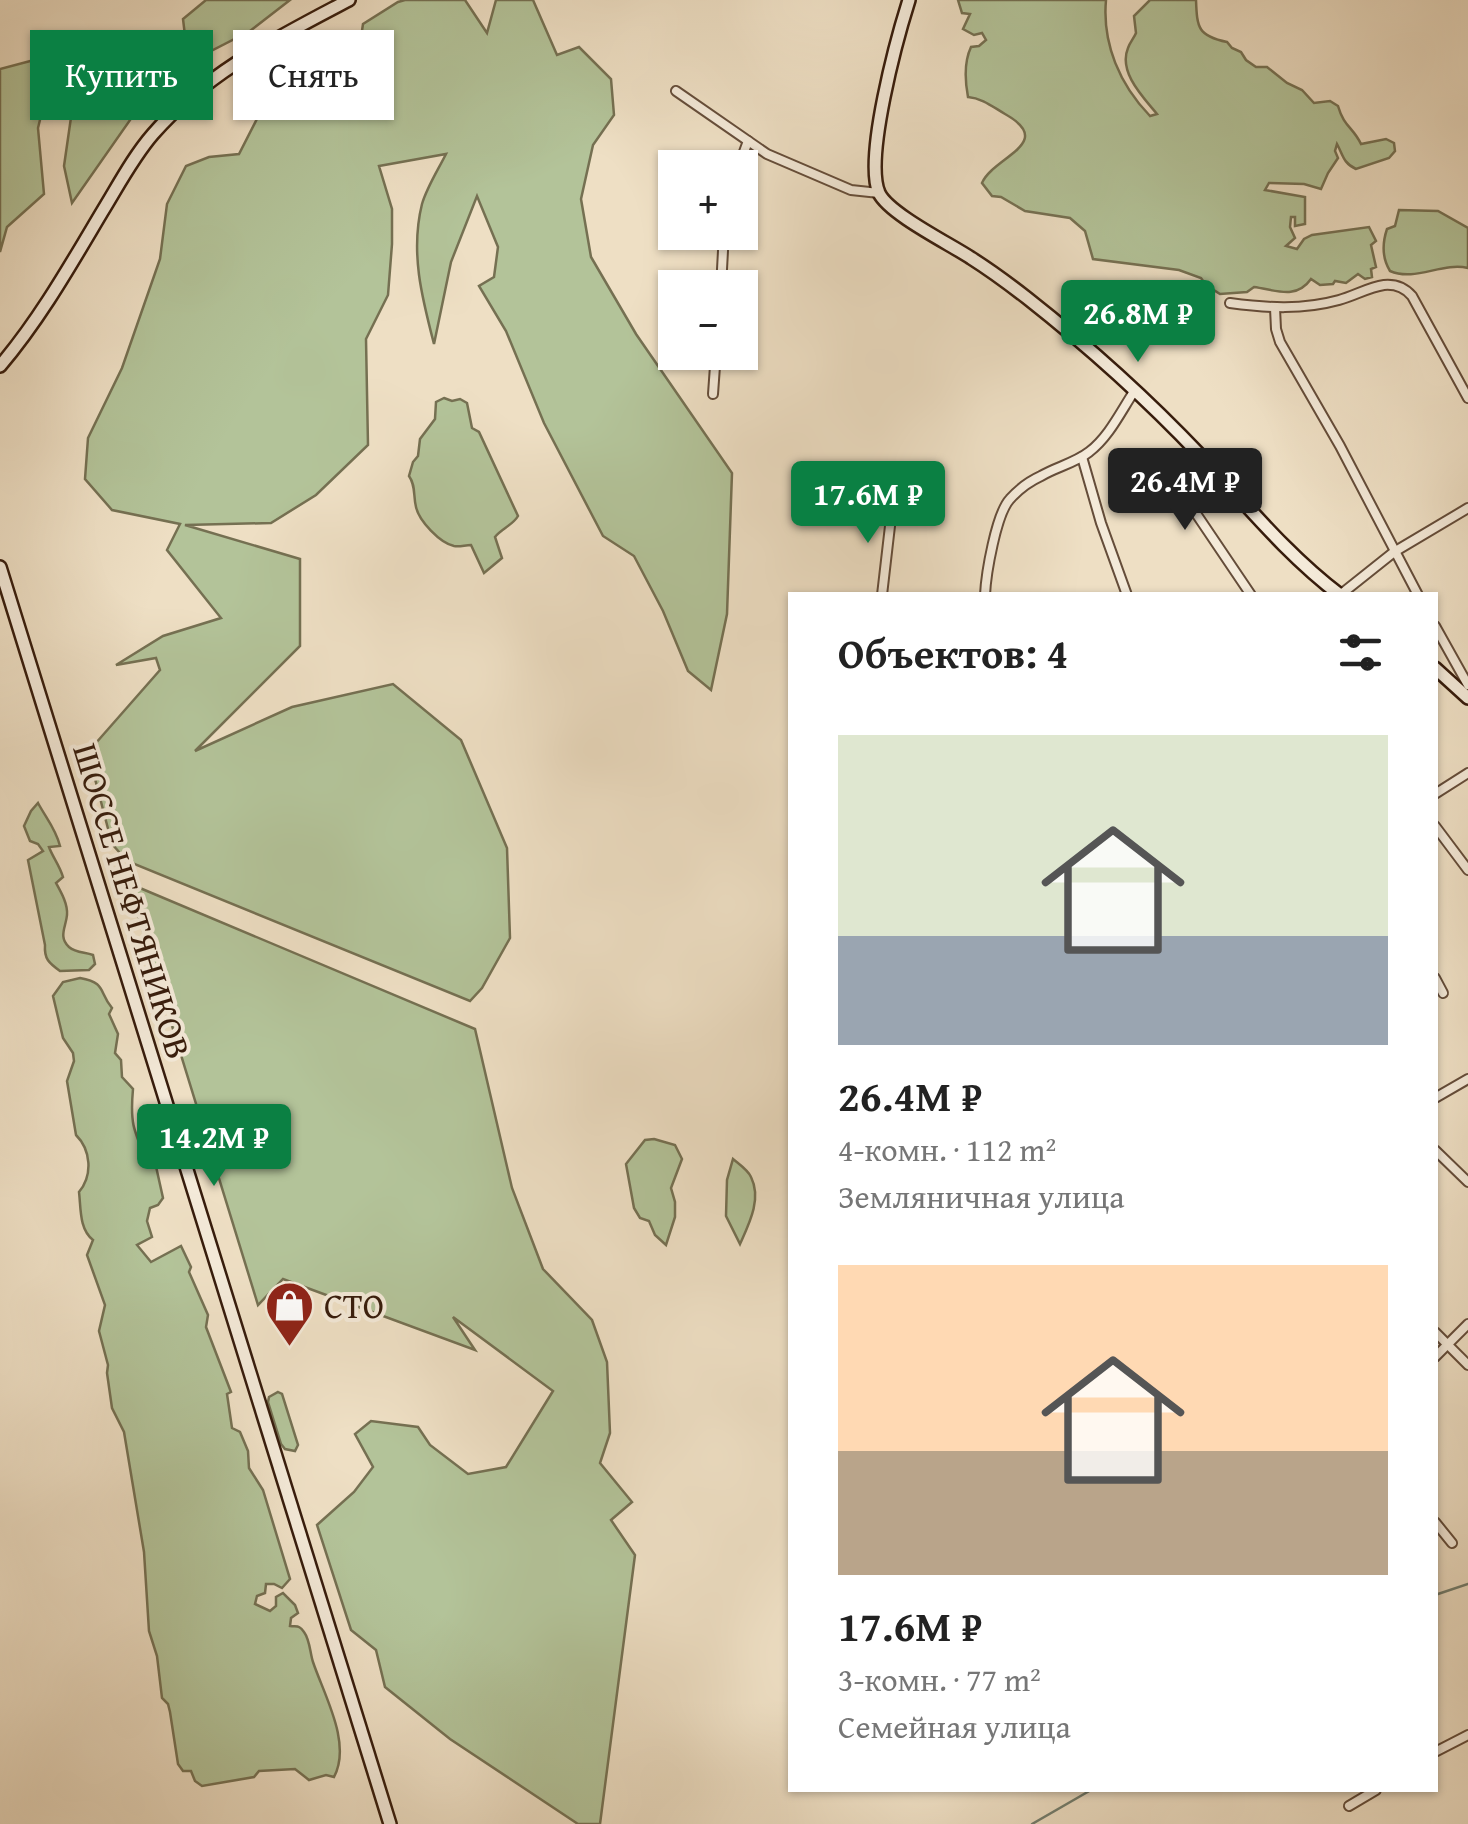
<!DOCTYPE html>
<html lang="ru">
<meta charset="utf-8">
<style>
:root{--surface:#fff;--page:#f6f6f6;--text:#222;--muted:#767676;--accent:#0b8043}
body{margin:0;font-family:"Gentium Book Plus",serif;background:var(--page);color:var(--text);height:100vh;display:flex;flex-direction:column;font-size:38px;white-space:nowrap}
*{box-sizing:border-box;margin:0}
p{font-size:32px;color:var(--muted)}
.icon{flex:none;width:55px;height:55px;fill:none;stroke:currentColor;stroke-width:2;stroke-linecap:round;stroke-linejoin:round}
.map{position:relative;flex:1;overflow:hidden}
.details{position:absolute;left:788px;top:592px;width:650px;height:1200px;display:flex;flex-direction:column;background:var(--surface);border-radius:0px;box-shadow:0 2px 8px #0004}
.details>*{flex:none}
.banner{position:absolute;left:30px;top:30px;width:608px;height:90px;display:flex;gap:20px}
.fabs{position:absolute;left:658px;top:150px;display:grid;gap:20px}
.fabs a{display:grid;place-items:center;width:100px;height:100px;border-radius:0px;background:var(--surface);box-shadow:0 2px 8px #0004;font-size:50px}
.price{position:absolute;translate:-50% -85px;padding:0 22px;border-radius:10px;background:var(--accent);color:#fff;font-size:32px;line-height:65px;filter:drop-shadow(0 2px 5px #0008)}
.price::after{content:'';position:absolute;left:50%;top:60px;width:30px;height:22px;margin-left:-15px;background:inherit;clip-path:polygon(0 0,100% 0,50% 100%)}
.price.on{background:#222;color:#fff}
ul{padding:0;list-style:none}
li{display:grid;align-content:center;gap:20px;height:530px;padding:0 50px}
li span{display:grid;place-items:center;height:310px;border-radius:0px;color:#555}
li>.icon{margin-inline-start:auto}
span .icon{width:180px;height:180px;fill:#fffc;stroke-width:1}
li b{font-size:42px}
h2{display:flex;justify-content:space-between;align-items:center;height:120px;padding:0 50px;font-size:42px}
.tag{padding:0 35px;border-radius:0px;background:var(--surface);box-shadow:0 2px 8px #0004;font-size:35px;line-height:90px}
.tag.on{background:var(--accent);color:#fff}
.map>svg:first-child{display:block}
.green{fill:#b3c399;stroke:#757052;stroke-width:2.5}
.lines{fill:none;stroke-linecap:round;stroke-linejoin:round}
.stream{stroke:#727d6e;stroke-width:2.5}
.street-casing{stroke:#654d3a;stroke-width:12}
.secondary-casing{stroke:#371c0c;stroke-width:16}
.street{stroke:#f4ead9;stroke-width:8}
.secondary{stroke:#f4ead9;stroke-width:11}
.labels{text-anchor:middle;stroke-width:8;stroke-linejoin:round;paint-order:stroke}
.street-label{font-size:35px;fill:#371c0c;stroke:#f4ead9}
.poi-label{font-size:35px;fill:#371c0c;stroke:#f4ead9;text-anchor:start}
</style>
<div class="map">
<svg width="1468" height="1824" viewBox="0 0 1468 1824">
<rect width="100%" height="100%" fill="#eedfc4"/>
<filter id="stains"><feTurbulence type="fractalNoise" baseFrequency=".002" numOctaves="4"/><feColorMatrix values="0 0 0 0 .2 0 0 0 0 .09 0 0 0 0 .02 0 0 0 .5 -.17"/></filter>
<radialGradient id="worn" r=".72"><stop offset=".6" stop-color="#630" stop-opacity="0"/><stop offset="1" stop-color="#630" stop-opacity=".3"/></radialGradient>
<g class="green">
<polygon points="206,0 290,0 250,31 205,54 186,44 183,19"/>
<path d="M405,0H465L487,33L496,0H533L557,55L579,47L611,79L614,115L593,145L581,199L591,257L636,334L732,473L727,614L711,690L688,671L663,611L634,556L603,536L544,423L506,331L479,286L494,277L498,247L477,196L451,262L434,344C422,298 410,252 422,204C427,187 438,170 446,154L379,166L392,209V244L388,295L366,339L368,445L316,495L271,523L185,525L300,559V646L195,751L292,707L393,684L461,740L507,848L510,938L482,988L470,1001L127,861L112,844L88,752L160,670L156,658L116,665L163,636L221,618L167,550L180,524L112,510L85,479L88,438L122,368L160,259L167,204L186,166L209,157L239,154L261,111L295,86L356,71L363,24L398,2Z"/>
<path d="M958,0H1106C1102,44 1120,85 1150,116L1157,114C1143,97 1118,72 1128,48C1130,42 1134,38 1136,33L1134,16L1150,0H1196C1197,28 1198,36 1227,42L1232,48L1241,52L1246,60L1256,67H1267L1287,83L1302,90L1314,103L1330,101L1338,106C1344,127 1353,127 1361,144L1386,139L1394,143L1395,151L1389,158L1356,169C1343,163 1343,155 1337,144L1335,151L1338,158L1328,173L1321,189L1304,184L1269,183L1265,190L1305,197V224L1295,226V217H1291L1290,227L1295,238L1286,246L1297,249L1304,239L1312,235L1369,227L1376,241L1371,245L1376,267L1371,269L1372,277L1365,279L1358,274L1346,283L1335,281L1333,284L1320,285L1311,279C1296,300 1276,290 1254,287L1247,292L1220,294L1206,285L1201,278L1179,270L1093,259L1085,231L1070,218L1025,211L1001,197L992,196L982,183C993,157 1057,143 1005,114C993,107 982,98 968,97C965,81 964,62 971,47L979,46L986,40L982,33L974,35L963,29L970,14L962,13Z"/>
<polygon points="162,40 177,73 144,100 72,203 64,166 79,62 98,49"/>
<polygon points="53,55 50,79 38,128 44,194 7,227 0,252 0,69"/>
<path d="M1399,210L1438,211L1468,228V268C1442,262 1415,282 1390,271C1382,258 1382,244 1387,229L1395,226Z"/>
<path d="M444,398L452,401L460,399L467,403L472,428L479,432L518,516C513,525 501,529 495,537L502,558L484,573L471,545C465,545 460,547 454,546C440,543 419,521 416,507C413,495 416,486 409,476L413,462L418,456L420,439L435,419L436,402Z"/>
<path d="M38,803C46,818 56,829 60,846L49,847C53,858 59,864 63,877L56,883C61,892 68,904 67,915C66,927 58,937 69,947C76,953 85,952 93,955L95,964L89,970L60,971C49,963 44,959 45,945L28,860L43,851L38,844L30,841L24,826L31,811Z"/>
<polygon points="128,883 475,1029 512,1188 543,1269 592,1320 607,1362 610,1433 600,1463 632,1502 611,1520 635,1555 600,1824 578,1824 450,1739 385,1687 376,1650 351,1630 317,1525 354,1492 373,1467 355,1434 371,1421 418,1427 430,1445 468,1474 506,1467 553,1391 453,1317 475,1350 283,1279 258,1305"/>
<path d="M80,978C107,983 98,991 112,1008L109,1014L118,1034L115,1053L121,1060L122,1077L133,1089C130,1122 133,1129 146,1159L149,1156L155,1162L163,1198L158,1205L150,1208L147,1221L152,1237L137,1245L151,1262L181,1246L191,1267L189,1272L208,1315L206,1327L231,1392L227,1394L232,1428L240,1432L248,1451L249,1468L263,1490L290,1579L282,1588L274,1584H266L265,1593L257,1596L255,1604L270,1611L276,1606V1597L283,1593L295,1605L298,1613L291,1618L290,1626C298,1627 299,1625 304,1632C310,1640 310,1653 313,1662C324,1695 352,1743 334,1777L326,1775L309,1780L295,1769L259,1771L254,1777L202,1786L195,1781L191,1771H183L178,1764L170,1712L168,1704L162,1698L157,1656L149,1631L144,1552L124,1432L112,1408L107,1373L108,1365L99,1331L105,1305L87,1255L93,1240C79,1229 81,1208 79,1192C93,1175 91,1150 76,1135L67,1081L74,1061L73,1053L63,1038L53,996L63,982Z"/>
<polygon points="654,1139 675,1145 682,1159 671,1188 675,1202 675,1217 666,1245 655,1235 649,1221 640,1218 634,1208 626,1164 645,1140"/>
<path d="M733,1159C739,1164 748,1170 751,1177C762,1199 749,1224 740,1244L726,1216L727,1180Z"/>
<polygon points="278,1392 282,1394 298,1445 295,1451 285,1449 281,1444 268,1402 269,1397"/>
</g>
<g class="lines">
<g class="stream">
<polyline points="1435,1595 1468,1584"/>
<polyline points="1032,1824 1091,1790"/>
</g>
<defs>
<g id="street">
<polyline points="676,91 767,154 851,190 879,193"/>
<polyline points="738,168 748,141"/>
<polyline points="721,288 724,232"/>
<path d="M1230,303C1267,308 1303,310 1339,300C1354,296 1369,287 1384,285C1395,284 1405,288 1412,296L1468,398"/>
<polyline points="1275,308 1276,329 1280,342 1340,446 1418,595"/>
<polyline points="713,394 716,352"/>
<polyline points="1200,455 1191,485 1195,512 1251,595"/>
<polyline points="1082,457 1101,523 1127,595"/>
<polyline points="882,595 893,500"/>
<path d="M985,595C986,574 996,514 1010,499C1018,490 1030,481 1041,476C1056,467 1075,463 1089,452C1109,437 1121,411 1135,390"/>
<polyline points="1340,595 1394,552 1468,508"/>
<polyline points="1435,626 1468,685"/>
<polyline points="1435,794 1468,773"/>
<polyline points="1435,826 1468,870"/>
<polyline points="1435,978 1443,993"/>
<polyline points="1435,1098 1468,1079"/>
<polyline points="1435,1150 1468,1182"/>
<polyline points="1435,1332 1468,1365"/>
<polyline points="1435,1357 1468,1324"/>
<polyline points="1435,1522 1452,1543"/>
<polyline points="1435,1752 1468,1735"/>
<polyline points="1349,1806 1376,1790"/>
</g>
<g id="secondary">
<path d="M909,0C897,38 864,158 879,193C889,214 950,244 971,258C990,270 1009,284 1027,298C1088,346 1147,399 1201,456C1246,504 1287,555 1340,595"/>
<path d="M0,366C40,319 71,264 102,212C118,186 133,157 153,134C207,72 277,38 349,0"/>
<polyline points="0,567 390,1824"/>
<polyline points="1435,668 1468,698"/>
</g>
</defs>
<use href="#street" class="street-casing"/>
<use href="#secondary" class="secondary-casing"/>
<use href="#street" class="street"/>
<use href="#secondary" class="secondary"/>
</g>
<defs>
<symbol id="shop-pin" viewBox="-11 -11 22 30"><path d="M0 17L-7.5 6A9.5 9.5 0 1 1 7.5 6Z" fill="#8f2418" stroke="#f4ead9"/><path d="M-5-2.5h2.3a2.7 3.5 0 0 1 5.4 0H5L5.5 6h-11ZM-1.5-2.5h3a1.5 2.3 0 0 0-3 0Z" fill="#fff"/></symbol>
</defs>
<g fill-rule="evenodd">
<use href="#shop-pin" x="262" y="1278" width="55" height="75"/>
</g>
<g class="labels">
<g class="street-label">
<text transform="translate(132 901) rotate(73)" y="12">ШОССЕ НЕФТЯНИКОВ</text>
</g>
<g class="poi-label">
<text x="324" y="1318">СТО</text>
</g>
</g>
<rect width="100%" height="100%" filter="url(#stains)"/>
<rect width="100%" height="100%" fill="url(#worn)"/>
</svg>
<div class="fabs">
<a>+</a>
<a>−</a>
</div>
<b class="price" style="left:1138px;top:365px">26.8M ₽</b>
<b class="price on" style="left:1185px;top:533px">26.4M ₽</b>
<b class="price" style="left:868px;top:546px">17.6M ₽</b>
<b class="price" style="left:214px;top:1189px">14.2M ₽</b>
<div class="banner">
<a class="tag on">Купить</a>
<a class="tag">Снять</a>
</div>
<section class="details">
<h2>Объектов: 4<svg class="icon" aria-label="filters" viewBox="0 0 24 24"><path d="M4 7h16M4 17h16"/><circle cx="9" cy="7" r="2"/><circle cx="15" cy="17" r="2"/></svg></h2>
<ul>
<li><span style="background:linear-gradient(#dfe7d0 65%,#9aa5b1 0)"><svg class="icon" aria-label="home" viewBox="0 0 24 24"><path d="M3 11l9-7 9 7M6 9v11h12V9"/></svg></span><div><b>26.4M ₽</b><p>4-комн. · 112 m²</p><p>Земляничная улица</p></div></li>
<li><span style="background:linear-gradient(#ffd9b3 60%,#b9a48a 0)"><svg class="icon" aria-label="home" viewBox="0 0 24 24"><path d="M3 11l9-7 9 7M6 9v11h12V9"/></svg></span><div><b>17.6M ₽</b><p>3-комн. · 77 m²</p><p>Семейная улица</p></div></li>
</ul>
</section>
</div>
